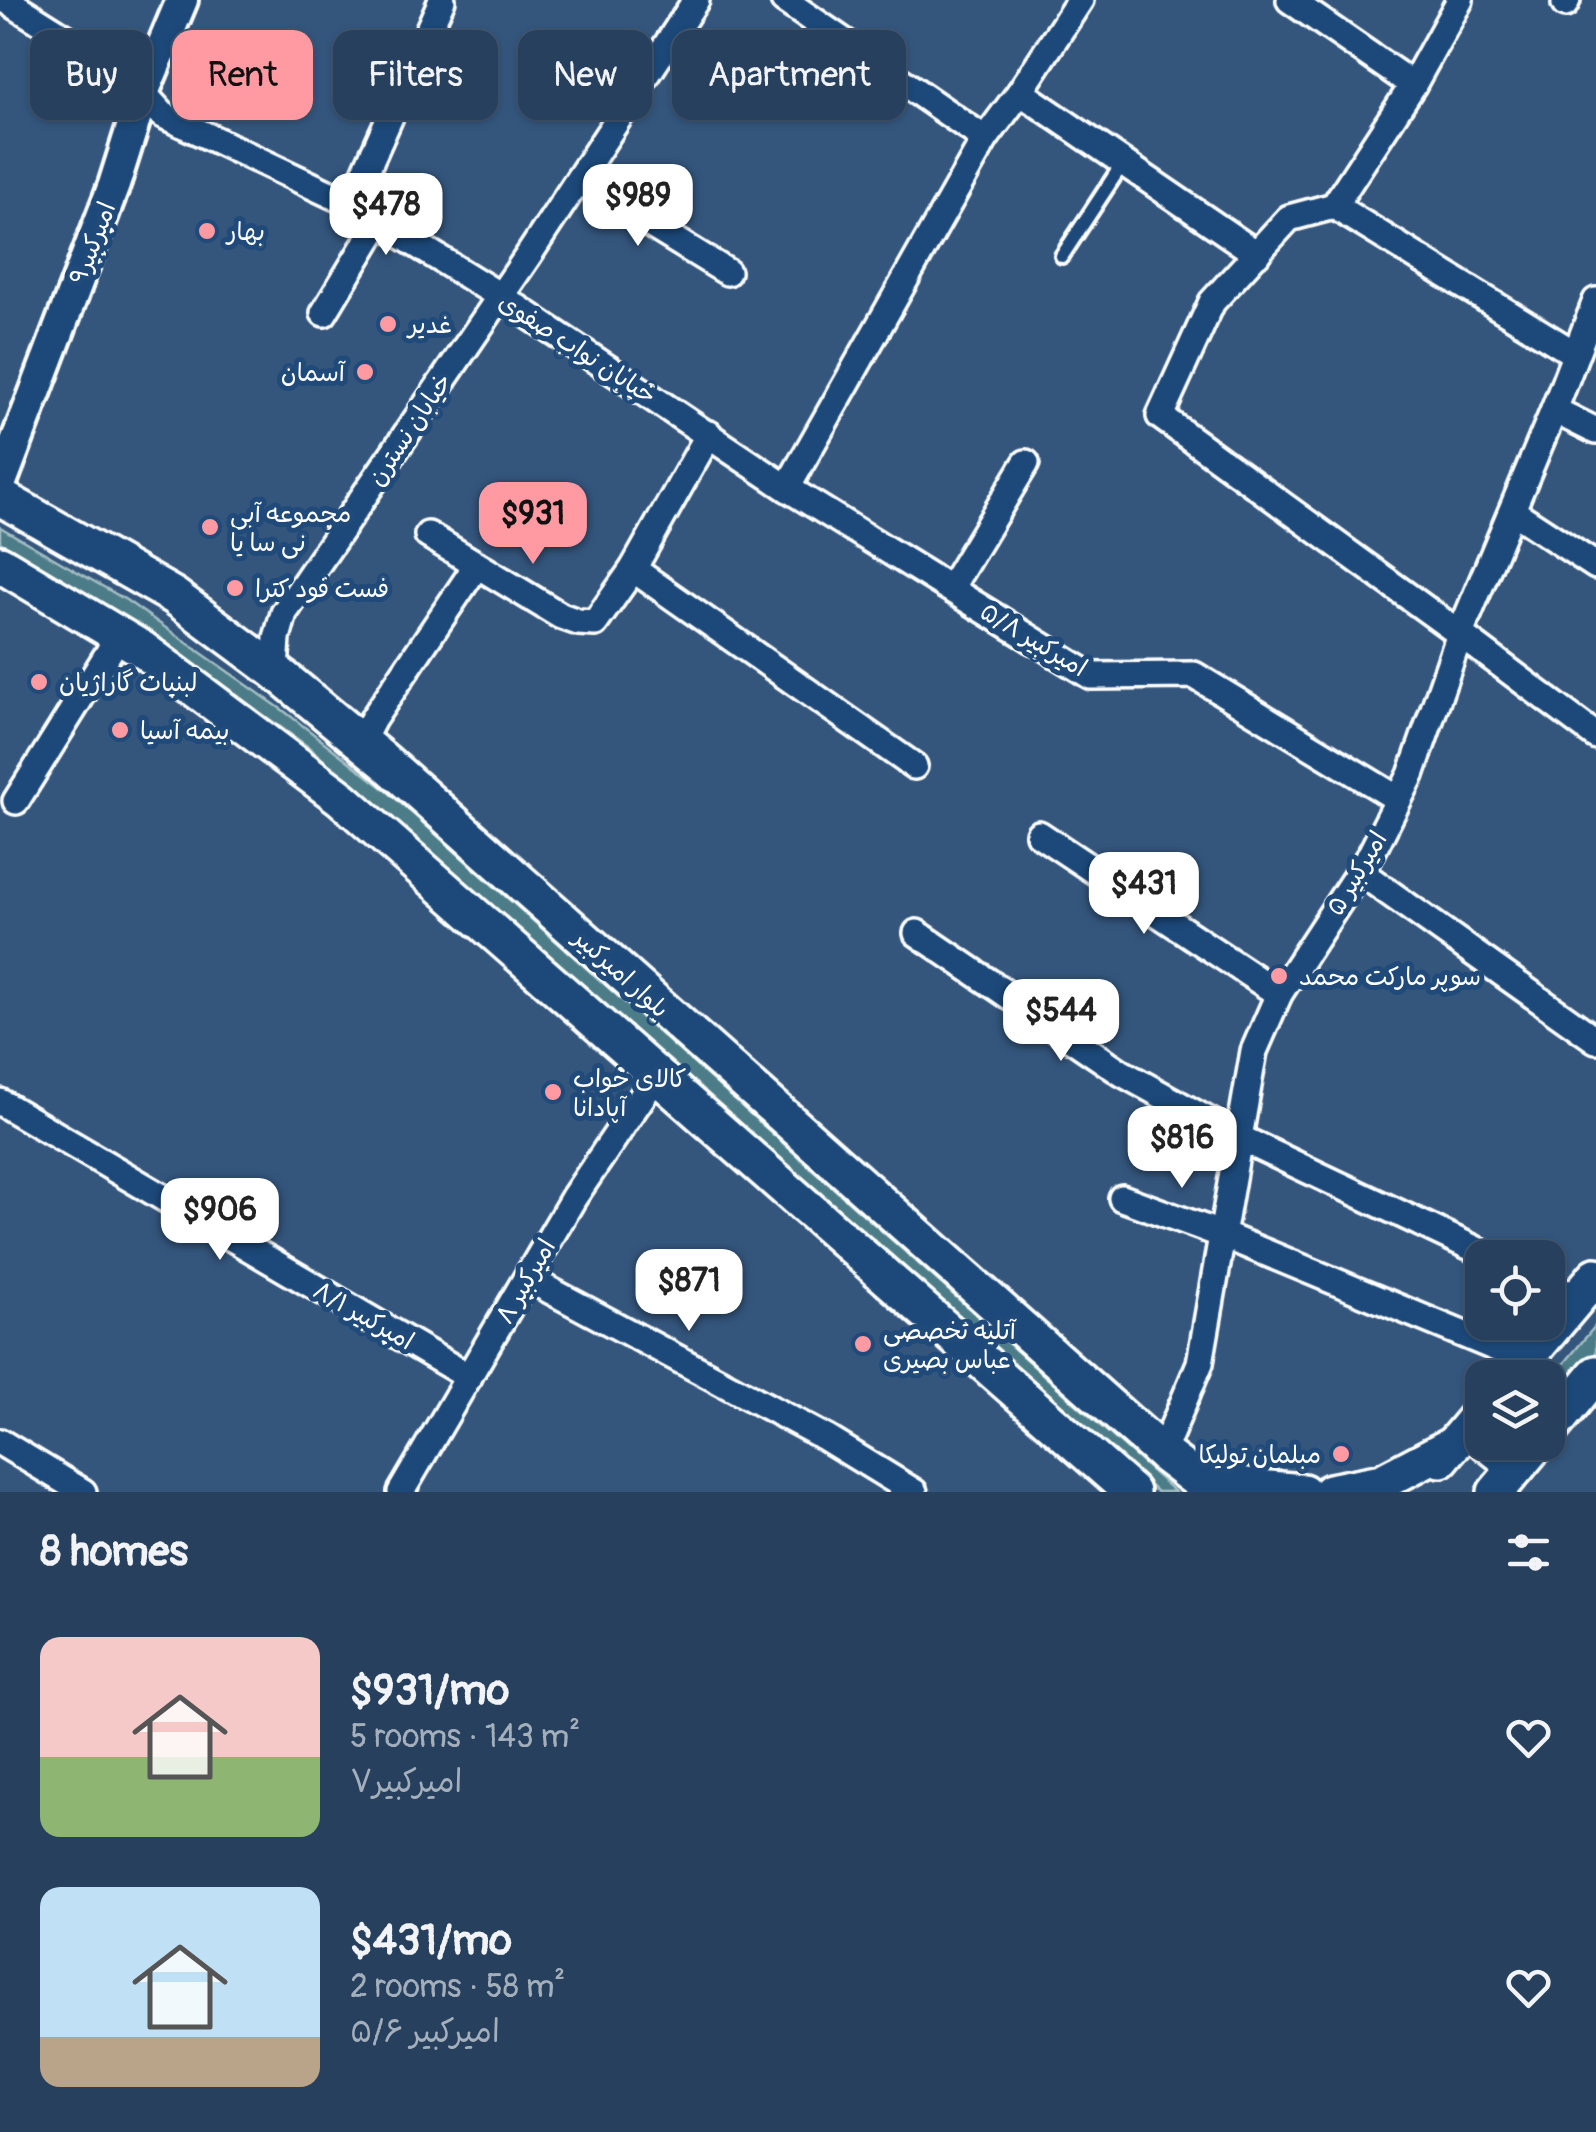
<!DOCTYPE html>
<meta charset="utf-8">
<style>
:root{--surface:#27405e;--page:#2f4764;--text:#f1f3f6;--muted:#a4afbc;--line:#435973;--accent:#ff9aa2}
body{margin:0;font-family:Pangolin,"Playpen Sans Arabic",sans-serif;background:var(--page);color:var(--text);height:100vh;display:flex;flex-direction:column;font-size:38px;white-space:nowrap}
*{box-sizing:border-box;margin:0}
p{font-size:32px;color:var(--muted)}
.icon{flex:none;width:55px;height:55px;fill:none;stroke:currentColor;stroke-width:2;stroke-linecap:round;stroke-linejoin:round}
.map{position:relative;height:1492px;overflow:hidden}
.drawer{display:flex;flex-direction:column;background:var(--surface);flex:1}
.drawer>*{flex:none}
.guide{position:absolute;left:30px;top:30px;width:1000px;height:90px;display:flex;gap:20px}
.tools{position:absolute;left:1465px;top:1240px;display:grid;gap:20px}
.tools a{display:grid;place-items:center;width:100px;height:100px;border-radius:20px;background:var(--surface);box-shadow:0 2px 8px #0004,0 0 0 2px var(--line);font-size:50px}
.price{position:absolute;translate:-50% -85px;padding:0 22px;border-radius:20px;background:#fff;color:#222;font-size:32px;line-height:65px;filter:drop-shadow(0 2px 5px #0008)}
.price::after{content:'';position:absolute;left:50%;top:60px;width:30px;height:22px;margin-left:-15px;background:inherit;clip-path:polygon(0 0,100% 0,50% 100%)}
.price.current{background:var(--accent);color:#111}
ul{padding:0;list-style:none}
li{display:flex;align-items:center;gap:30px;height:250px;padding:0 40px}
li span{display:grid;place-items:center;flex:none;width:280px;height:200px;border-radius:20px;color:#555}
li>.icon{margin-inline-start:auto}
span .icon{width:120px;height:120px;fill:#fffc;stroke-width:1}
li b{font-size:42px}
h2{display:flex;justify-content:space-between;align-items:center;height:120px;padding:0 40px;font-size:42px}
.chip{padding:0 35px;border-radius:20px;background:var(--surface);box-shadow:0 2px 8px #0004,0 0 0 2px var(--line);font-size:35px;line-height:90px}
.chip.current{background:var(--accent);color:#111}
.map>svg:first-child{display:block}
.green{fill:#4b7c88;stroke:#a5bec4;stroke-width:2.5}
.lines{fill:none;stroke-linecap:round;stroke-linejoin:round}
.service-casing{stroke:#fff;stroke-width:20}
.minor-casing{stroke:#fff;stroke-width:32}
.tertiary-casing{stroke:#fff;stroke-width:38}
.secondary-casing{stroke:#fff;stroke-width:42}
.service{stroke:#1f4a7a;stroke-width:12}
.minor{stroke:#1f4a7a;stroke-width:25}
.tertiary{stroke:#1f4a7a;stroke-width:30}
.secondary{stroke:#1f4a7a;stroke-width:35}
.poi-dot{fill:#ff9aa2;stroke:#1f4a7a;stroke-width:4}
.labels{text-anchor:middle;stroke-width:10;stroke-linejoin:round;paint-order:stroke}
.poi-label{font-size:25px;fill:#fff;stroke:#1f4a7a;text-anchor:start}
.street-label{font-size:25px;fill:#fff;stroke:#1f4a7a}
</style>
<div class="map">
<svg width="1596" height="1492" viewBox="0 0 1596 1492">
<rect width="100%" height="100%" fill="#34567d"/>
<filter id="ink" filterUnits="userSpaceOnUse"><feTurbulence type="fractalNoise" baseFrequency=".01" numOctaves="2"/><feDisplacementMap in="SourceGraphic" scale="20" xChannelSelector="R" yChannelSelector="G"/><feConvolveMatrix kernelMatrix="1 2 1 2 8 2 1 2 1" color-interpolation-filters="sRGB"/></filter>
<g filter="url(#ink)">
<g class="green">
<polygon points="0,527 126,600 284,711 387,791 1175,1492 1157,1492 887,1251 310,748 129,619 0,542"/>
<polygon points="1596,1325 1596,1354 1548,1412 1548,1383"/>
</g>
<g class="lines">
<defs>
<polyline id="service" points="1062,256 1123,163"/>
<g id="minor">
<polyline points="6,0 119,71 143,93 163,115 351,204 500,296 787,488 1091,676 1194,675 1398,799"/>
<polyline points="784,0 985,139"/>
<polyline points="1290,0 1413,85 1334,206"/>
<polyline points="1565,4 1567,0"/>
<polyline points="1413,85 1460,0"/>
<polyline points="1020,92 1257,254"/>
<polyline points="578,180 727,272"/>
<polyline points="351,204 442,0"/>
<polyline points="324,313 379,222"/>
<polyline points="1575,354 1334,206 1289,218 1212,302 1160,416 1460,634 1596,736"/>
<polyline points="1554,410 1596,431"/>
<polyline points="787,488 985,139 1020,92 1080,0"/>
<polyline points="1512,511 1596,566"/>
<polyline points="428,535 561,616 578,622 595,623 633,569 709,434"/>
<polyline points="633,569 914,766"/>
<polyline points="951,587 1026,463"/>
<polyline points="275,671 277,638 284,613 530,253 696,0"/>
<polyline points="361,742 373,719 477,565"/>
<polyline points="16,801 109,652 117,634"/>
<polyline points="1039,834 1279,994"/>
<polyline points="1360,872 1596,1040"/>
<polyline points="917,933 1122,1073 1240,1138 1494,1258"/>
<polyline points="0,1102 469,1377"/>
<polyline points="1122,1198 1223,1235 1525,1360"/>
<polyline points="527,1278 826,1438 914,1492"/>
<polyline points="1548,1282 1576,1300"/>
<polyline points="0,1442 83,1492"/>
<polyline points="1162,1453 1200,1363 1254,1051 1279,994 1372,852 1411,775 1460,634 1554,410 1596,301"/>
<polyline points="401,1492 574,1197 646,1091 659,1077"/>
</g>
<polyline id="tertiary" points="0,485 114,185 143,93 182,0"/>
<g id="secondary">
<polyline points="0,497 174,596 275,671 384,761 1162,1453 1213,1492"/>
<polyline points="0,564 142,649 341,798 1131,1492"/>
<polyline points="1510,1378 1596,1276"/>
<polyline points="1548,1432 1596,1374"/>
<polyline points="1486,1442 1517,1467"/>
<polyline points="1441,1459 1482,1410"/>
<polyline points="1195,1476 1257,1488 1303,1492"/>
<polyline points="1330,1492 1382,1482 1454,1444"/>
<polyline points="1496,1492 1538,1442"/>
</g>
</defs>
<use href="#service" class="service-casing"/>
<use href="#minor" class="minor-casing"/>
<use href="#tertiary" class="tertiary-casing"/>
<use href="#secondary" class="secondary-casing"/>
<use href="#service" class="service"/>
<use href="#minor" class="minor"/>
<use href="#tertiary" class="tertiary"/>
<use href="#secondary" class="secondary"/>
</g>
</g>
<g class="poi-dot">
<circle cx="207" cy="231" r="10"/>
<circle cx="388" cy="324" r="10"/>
<circle cx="365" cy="372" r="10"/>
<circle cx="210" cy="527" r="10"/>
<circle cx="235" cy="588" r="10"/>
<circle cx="39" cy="682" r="10"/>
<circle cx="120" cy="730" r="10"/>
<circle cx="1279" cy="976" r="10"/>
<circle cx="553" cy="1092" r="10"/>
<circle cx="863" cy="1344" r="10"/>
<circle cx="1341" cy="1454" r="10"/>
</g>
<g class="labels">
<g class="poi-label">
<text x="227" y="240">بهار</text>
<text x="408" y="333">غدیر</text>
<text x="345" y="381" text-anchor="end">آسمان</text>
<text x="230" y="522">مجموعه آبی<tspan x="230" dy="29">نی سا یا</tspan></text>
<text x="255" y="597">فست فود کترا</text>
<text x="59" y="691">لبنیات گاراژیان</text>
<text x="140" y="739">بیمه آسیا</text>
<text x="1299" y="985">سوپر مارکت محمد</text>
<text x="573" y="1087">کالای خواب<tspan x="573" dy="29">آپادانا</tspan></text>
<text x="883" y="1339">آتلیه تخصصی<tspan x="883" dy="29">عباس بصیری</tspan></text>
<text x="1321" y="1463" text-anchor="end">مبلمان تولیکا</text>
</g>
<g class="street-label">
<text transform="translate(92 243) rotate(-69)" y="9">امیرکبیر۹</text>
<text transform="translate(578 348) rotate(33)" y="9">خیابان نواب صفوی</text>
<text transform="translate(409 429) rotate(-56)" y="9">خیابان نسترن</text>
<text transform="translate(1034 639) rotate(31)" y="9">امیرکبیر ۵/۸</text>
<text transform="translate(1356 873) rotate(-59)" y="9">امیرکبیر ۵</text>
<text transform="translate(622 973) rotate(42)" y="9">بلوار امیرکبیر</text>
<text transform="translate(525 1281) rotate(-60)" y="9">امیرکبیر ۸</text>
<text transform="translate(364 1315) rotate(30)" y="9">امیرکبیر ۸/۱</text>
</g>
</g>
</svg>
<div class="tools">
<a><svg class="icon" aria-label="locate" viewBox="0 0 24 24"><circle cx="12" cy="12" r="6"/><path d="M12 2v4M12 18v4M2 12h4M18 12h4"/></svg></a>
<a><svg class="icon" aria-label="layers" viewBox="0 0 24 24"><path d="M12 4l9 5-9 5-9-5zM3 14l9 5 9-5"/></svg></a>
</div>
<b class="price" style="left:638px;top:249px">$989</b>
<b class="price" style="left:386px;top:258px">$478</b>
<b class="price current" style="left:533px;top:567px">$931</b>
<b class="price" style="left:1144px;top:937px">$431</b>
<b class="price" style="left:1061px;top:1064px">$544</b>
<b class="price" style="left:1182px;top:1191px">$816</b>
<b class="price" style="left:220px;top:1263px">$906</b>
<b class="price" style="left:689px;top:1334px">$871</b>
<div class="guide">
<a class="chip">Buy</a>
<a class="chip current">Rent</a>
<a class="chip">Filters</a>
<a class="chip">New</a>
<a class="chip">Apartment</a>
</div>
</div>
<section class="drawer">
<h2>8 homes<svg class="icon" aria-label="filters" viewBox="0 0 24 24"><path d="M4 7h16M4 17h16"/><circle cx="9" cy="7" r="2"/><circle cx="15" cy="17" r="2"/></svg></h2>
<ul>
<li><span style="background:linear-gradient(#f6c9c9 60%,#8fb573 0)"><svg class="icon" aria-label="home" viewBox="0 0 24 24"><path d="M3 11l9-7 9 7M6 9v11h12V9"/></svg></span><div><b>$931/mo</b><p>5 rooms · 143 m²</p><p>امیرکبیر۷</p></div><svg class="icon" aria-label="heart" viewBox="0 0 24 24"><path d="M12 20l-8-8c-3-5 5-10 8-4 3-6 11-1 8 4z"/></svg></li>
<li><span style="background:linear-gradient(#bfe0f5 75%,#b9a48a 0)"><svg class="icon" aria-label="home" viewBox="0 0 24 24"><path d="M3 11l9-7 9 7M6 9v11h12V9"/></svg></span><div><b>$431/mo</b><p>2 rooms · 58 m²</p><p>امیرکبیر ۵/۶</p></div><svg class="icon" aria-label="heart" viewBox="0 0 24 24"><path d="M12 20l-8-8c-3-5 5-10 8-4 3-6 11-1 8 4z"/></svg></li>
</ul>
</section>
